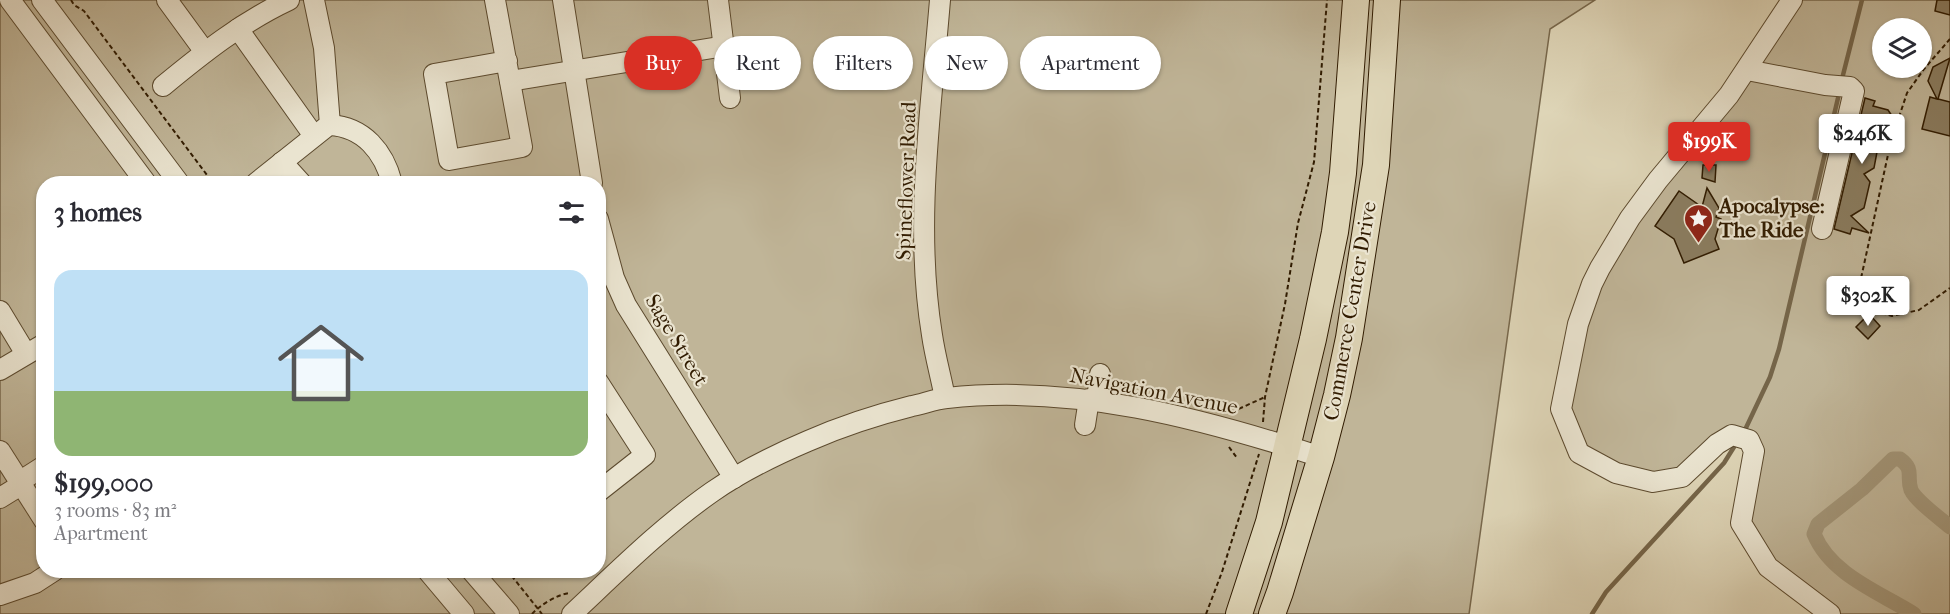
<!DOCTYPE html>
<meta charset="utf-8">
<style>
:root{--surface:#fff;--page:#f7f7f7;--text:#2b2b33;--muted:#7c7c81;--line:#e1e1e2;--accent:#d93025}
body{margin:0;font-family:"IM FELL French Canon",serif;background:var(--page);color:var(--text);height:100vh;display:flex;flex-direction:column;font-size:22px;white-space:nowrap}
*{box-sizing:border-box;margin:0}
p{font-size:20px;color:var(--muted)}
.icon{flex:none;width:33px;height:33px;fill:none;stroke:currentColor;stroke-width:2;stroke-linecap:round;stroke-linejoin:round}
.map{position:relative;flex:1;overflow:hidden}
.side{position:absolute;left:36px;top:176px;width:570px;height:402px;display:flex;flex-direction:column;background:var(--surface);border-radius:24px;box-shadow:0 2px 4px #0004}
.side>*{flex:none}
.banner{position:absolute;left:624px;top:36px;width:570px;height:54px;display:flex;gap:12px}
.tools{position:absolute;left:1872px;top:18px;display:grid;gap:12px}
.tools a{display:grid;place-items:center;width:60px;height:60px;border-radius:50%;background:var(--surface);box-shadow:0 2px 4px #0004;font-size:30px}
.price{position:absolute;translate:-50% -51px;padding:0 14px;border-radius:6px;background:#fff;color:#222;font-size:20px;line-height:39px;filter:drop-shadow(0 2px 3px #0008)}
.price::after{content:'';position:absolute;left:50%;top:36px;width:18px;height:14px;margin-left:-9px;background:inherit;clip-path:polygon(0 0,100% 0,50% 100%)}
.price.on{background:var(--accent);color:#fff}
ul{padding:0;list-style:none}
li{display:grid;align-content:center;gap:12px;height:318px;padding:0 18px}
li+li{border-top:2px solid var(--line)}
li span{display:grid;place-items:center;height:186px;border-radius:18px;color:#555}
li>.icon{margin-inline-start:auto}
span .icon{width:108px;height:108px;fill:#fffc;stroke-width:1}
li b{font-size:26px}
h2{display:flex;justify-content:space-between;align-items:center;height:72px;padding:0 18px;font-size:26px}
.pill{padding:0 21px;border-radius:27px;background:var(--surface);box-shadow:0 2px 4px #0004;font-size:21px;line-height:54px}
.pill.on{background:var(--accent);color:#fff}
.map>svg:first-child{display:block}
.green{fill:#c0b598;stroke:#78684c;stroke-width:1.5;fill-rule:evenodd}
.lines{fill:none;stroke-linecap:round;stroke-linejoin:round}
.stream{stroke:#756549;stroke-width:4.5}
.canal{stroke:#a39679;stroke-width:15}
.building{fill:#8a7c5f;stroke:#301b00;stroke-width:1.5}
.minor-casing{stroke:#5c4a2e;stroke-width:22}
.major-casing{stroke:#301b00;stroke-width:28}
.path{stroke:#301b00;stroke-width:2;stroke-dasharray:4.5 3;stroke-linecap:butt}
.minor{stroke:#eae4d0;stroke-width:20}
.major{stroke:#ded5b7;stroke-width:26}
.labels{text-anchor:middle;stroke-width:4.5;stroke-linejoin:round;paint-order:stroke}
.street-label{font-size:21px;fill:#301b00;stroke:#eae4d0}
.poi-label{font-size:21px;font-weight:bold;fill:#301b00;stroke:#eae4d0;text-anchor:start}
</style>
<div class="map">
<svg width="1950" height="614" viewBox="0 0 1950 614">
<rect width="100%" height="100%" fill="#ded5b7"/>
<filter id="stains"><feTurbulence type="fractalNoise" baseFrequency=".00333" numOctaves="4"/><feColorMatrix values="0 0 0 0 .2 0 0 0 0 .09 0 0 0 0 .02 0 0 0 .5 -.17"/></filter>
<radialGradient id="worn" r=".72"><stop offset=".6" stop-color="#630" stop-opacity="0"/><stop offset="1" stop-color="#630" stop-opacity=".3"/></radialGradient>
<g class="green">
<path d="M0,0H1595L1550,29L1469,614H0ZM44,183H598V570H44Z"/>
<path d="M1791,0H1950V614H1830L1768,567L1741,523L1754,451L1732,435L1697,462L1653,482L1579,453L1561,409L1578,324L1630,218ZM1882,28H1922V68H1882Z"/>
</g>
<g class="lines">
<g class="stream">
<polyline points="1843,75 1862,0"/>
<polyline points="1744,432 1770,377 1779,349 1838,98"/>
<polyline points="1592,614 1606,592 1724,463 1734,447"/>
</g>
<path class="canal" d="M1914,614C1879,592 1831,575 1814,534L1818,524L1862,489L1893,459H1900C1915,470 1906,476 1911,490C1916,501 1941,519 1950,527"/>
</g>
<g class="building">
<polygon points="1937,0 1950,0 1950,15 1935,11"/>
<polygon points="1950,58 1938,99 1950,102 1950,136 1922,129 1930,97 1937,99 1928,81 1933,67"/>
<polygon points="1865,98 1875,101 1873,106 1888,110 1892,116 1888,132 1881,138 1876,149 1877,152 1874,168 1864,174 1870,182 1864,208 1851,216 1869,233 1852,228 1850,234 1834,229"/>
<polygon points="1703,165 1716,165 1715,182 1702,178"/>
<polygon points="1707,188 1719,208 1716,217 1721,219 1715,239 1719,249 1684,263 1674,239 1655,226 1679,191 1702,207"/>
<polygon points="1869,314 1880,326 1868,339 1856,327"/>
</g>
<g class="lines">
<defs>
<g id="minor">
<polyline points="10,0 146,183"/>
<polyline points="42,0 179,183"/>
<polyline points="167,0 205,52"/>
<polyline points="314,0 324,48 330,125"/>
<polyline points="495,0 522,147 449,160 434,74 507,61"/>
<polyline points="563,0 592,183"/>
<polyline points="718,0 730,98"/>
<path d="M940,0C931,110 914,225 932,335C935,356 941,377 945,398"/>
<polyline points="1792,0 1729,95 1658,180 1630,218 1600,268 1592,284 1578,324 1561,409 1579,453 1616,473 1653,482 1682,477 1717,444 1732,435 1749,440 1754,451 1741,523 1768,567 1830,614"/>
<polyline points="238,29 314,136"/>
<polyline points="1747,70 1825,85 1850,87 1854,91 1822,229"/>
<polyline points="510,81 725,46"/>
<path d="M163,86C203,53 242,22 289,0"/>
<path d="M330,125C364,127 384,152 392,183"/>
<polyline points="282,162 301,183"/>
<polyline points="256,183 325,128"/>
<polyline points="598,219 614,278 626,305 734,478"/>
<polyline points="0,311 26,354"/>
<polyline points="0,370 44,344"/>
<polyline points="598,382 645,455 598,492"/>
<polyline points="1097,401 1100,374"/>
<polyline points="1085,425 1089,399"/>
<polyline points="0,451 44,520"/>
<polyline points="19,482 44,466"/>
<polyline points="0,498 21,485"/>
<polyline points="427,570 464,614"/>
<polyline points="471,570 509,614"/>
<polyline points="0,595 35,583 55,570"/>
<path d="M572,614C617,572 662,527 712,492C742,471 775,455 808,441C842,426 876,415 912,406C923,404 935,399 947,398C1074,384 1201,418 1321,457"/>
</g>
<g id="major">
<polyline points="1239,614 1269,522 1313,339 1335,232 1343,173 1356,0"/>
<polyline points="1272,614 1280,592 1321,457 1337,395 1349,338 1376,165 1387,0"/>
</g>
</defs>
<use href="#minor" class="minor-casing"/>
<use href="#major" class="major-casing"/>
<g class="path">
<polyline points="71,0 74,5 84,11 213,183"/>
<polyline points="1950,39 1924,69 1907,93 1891,141 1858,292 1865,305 1877,312 1892,316 1919,310 1950,288"/>
<polyline points="1232,412 1265,397"/>
<polyline points="1263,422 1265,397 1285,304 1298,223 1314,162 1327,0"/>
<polyline points="1229,447 1237,458"/>
<polyline points="507,570 542,614"/>
<path d="M532,614C540,605 558,594 570,593"/>
<polyline points="1206,614 1222,572 1259,454"/>
</g>
<use href="#minor" class="minor"/>
<use href="#major" class="major"/>
</g>
<defs>
<symbol id="sight-pin" viewBox="-11 -11 22 30"><path d="M0 17L-7.5 6A9.5 9.5 0 1 1 7.5 6Z" fill="#8f2418" stroke="#eae4d0"/><path d="M0-6L1.8-2.2L6-1.7L2.9 1.2L3.7 5.4L0 3.3L-3.7 5.4L-2.9 1.2L-6-1.7L-1.8-2.2Z" fill="#fff"/></symbol>
</defs>
<g fill-rule="evenodd">
<use href="#sight-pin" x="1682" y="202" width="33" height="45"/>
</g>
<g class="labels">
<g class="street-label">
<text transform="translate(906 181) rotate(-88)" y="7">Spineflower Road</text>
<text transform="translate(1350 311) rotate(-80)" y="7">Commerce Center Drive</text>
<text transform="translate(677 340) rotate(59)" y="7">Sage Street</text>
<text transform="translate(1154 391) rotate(11)" y="7">Navigation Avenue</text>
</g>
<g class="poi-label">
<text x="1719" y="213">Apocalypse:<tspan x="1719" dy="24">The Ride</tspan></text>
</g>
</g>
<rect width="100%" height="100%" filter="url(#stains)"/>
<rect width="100%" height="100%" fill="url(#worn)"/>
</svg>
<div class="tools">
<a><svg class="icon" aria-label="layers" viewBox="0 0 24 24"><path d="M12 4l9 5-9 5-9-5zM3 14l9 5 9-5"/></svg></a>
</div>
<b class="price" style="left:1862px;top:165px">$246K</b>
<b class="price on" style="left:1709px;top:173px">$199K</b>
<b class="price" style="left:1868px;top:327px">$302K</b>
<div class="banner">
<a class="pill on">Buy</a>
<a class="pill">Rent</a>
<a class="pill">Filters</a>
<a class="pill">New</a>
<a class="pill">Apartment</a>
</div>
<section class="side">
<h2>3 homes<svg class="icon" aria-label="filters" viewBox="0 0 24 24"><path d="M4 7h16M4 17h16"/><circle cx="9" cy="7" r="2"/><circle cx="15" cy="17" r="2"/></svg></h2>
<ul>
<li><span style="background:linear-gradient(#bfe0f5 65%,#8fb573 0)"><svg class="icon" aria-label="home" viewBox="0 0 24 24"><path d="M3 11l9-7 9 7M6 9v11h12V9"/></svg></span><div><b>$199,000</b><p>3 rooms · 83 m²</p><p>Apartment</p></div></li>
</ul>
</section>
</div>
